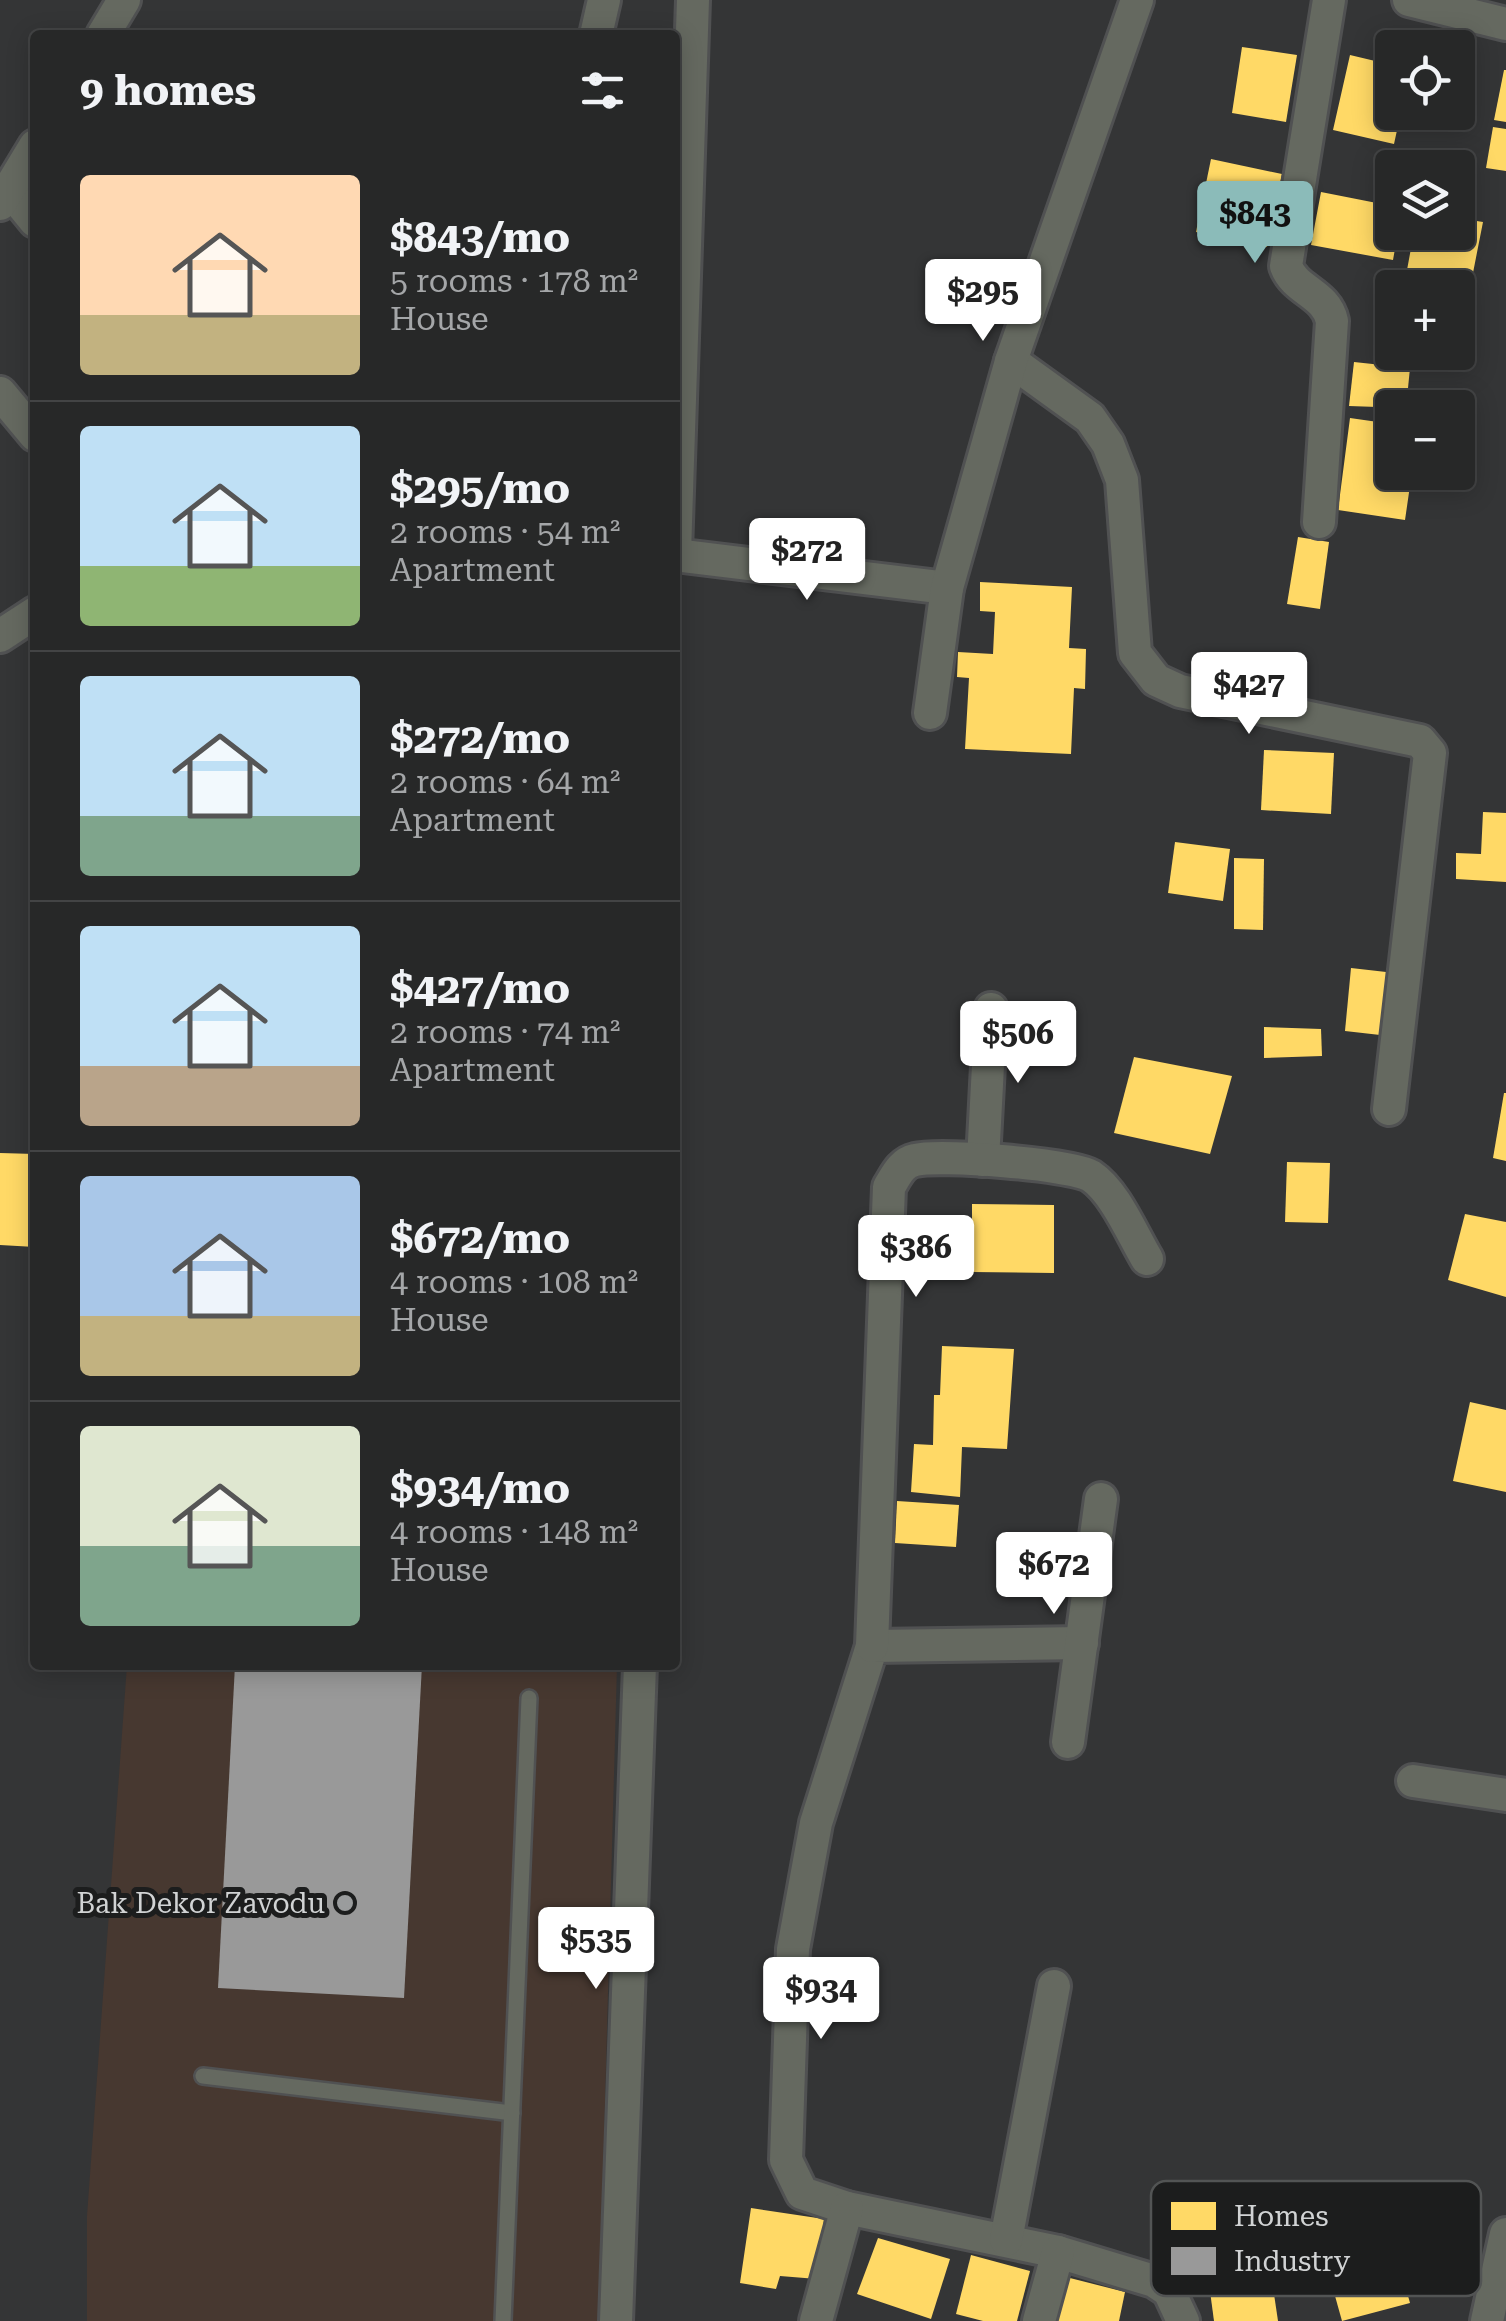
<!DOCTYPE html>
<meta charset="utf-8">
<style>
:root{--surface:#272828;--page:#2f3030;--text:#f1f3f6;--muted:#a4a6a8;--line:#434445;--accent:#8bbbb9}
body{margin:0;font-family:"Roboto Serif",serif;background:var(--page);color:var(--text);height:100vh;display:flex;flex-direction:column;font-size:38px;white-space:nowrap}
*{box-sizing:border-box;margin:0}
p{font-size:32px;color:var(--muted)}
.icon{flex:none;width:55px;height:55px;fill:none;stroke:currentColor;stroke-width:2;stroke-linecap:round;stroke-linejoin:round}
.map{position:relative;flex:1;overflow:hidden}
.side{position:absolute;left:30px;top:30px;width:650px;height:1640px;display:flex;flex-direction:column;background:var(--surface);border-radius:10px;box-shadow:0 5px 25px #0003,0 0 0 2px var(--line)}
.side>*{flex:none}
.buttons{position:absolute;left:1375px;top:30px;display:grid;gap:20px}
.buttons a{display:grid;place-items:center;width:100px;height:100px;border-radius:10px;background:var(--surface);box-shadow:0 5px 25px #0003,0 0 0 2px var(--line);font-size:50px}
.price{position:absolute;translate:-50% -85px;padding:0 22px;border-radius:10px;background:#fff;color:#222;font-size:32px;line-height:65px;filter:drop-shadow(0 2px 5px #0008)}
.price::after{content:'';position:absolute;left:50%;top:60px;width:30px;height:22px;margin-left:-15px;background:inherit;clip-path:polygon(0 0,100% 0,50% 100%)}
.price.selected{background:var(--accent);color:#111}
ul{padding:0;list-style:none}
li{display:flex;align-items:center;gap:30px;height:250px;padding:0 50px}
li+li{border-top:2px solid var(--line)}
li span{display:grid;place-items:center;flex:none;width:280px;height:200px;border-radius:10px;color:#555}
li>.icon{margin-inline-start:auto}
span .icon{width:120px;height:120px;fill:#fffc;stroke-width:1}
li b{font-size:42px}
h2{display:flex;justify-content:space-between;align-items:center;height:120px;padding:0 50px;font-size:42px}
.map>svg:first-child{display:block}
.industrial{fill:#473830}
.homes{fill:#ffd966}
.industry{fill:#999}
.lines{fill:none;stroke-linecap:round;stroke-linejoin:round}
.lane-casing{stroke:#505152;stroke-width:20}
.street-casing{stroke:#505152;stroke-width:38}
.lane{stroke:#656960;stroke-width:15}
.street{stroke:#656960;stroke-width:32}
.poi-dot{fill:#9a9c9d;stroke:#1c1d1d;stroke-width:4}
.labels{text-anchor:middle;stroke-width:10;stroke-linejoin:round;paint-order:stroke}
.poi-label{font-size:28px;fill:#d1d3d4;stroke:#1c1d1d;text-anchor:end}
.key{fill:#1c1d1d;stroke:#525454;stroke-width:2.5}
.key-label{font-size:28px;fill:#d1d3d4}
</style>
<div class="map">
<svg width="1506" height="2321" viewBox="0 0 1506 2321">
<rect width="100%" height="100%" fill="#343536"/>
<polygon class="industrial" points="127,1665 617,1665 599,2321 87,2321 87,2216"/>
<g class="homes">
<polygon points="1242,47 1297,55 1286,122 1232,113"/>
<polygon points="1350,55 1392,65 1392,112 1401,112 1394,144 1333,130"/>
<polygon points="1504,70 1506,70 1506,122 1494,120"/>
<polygon points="1493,127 1506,129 1506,171 1486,168"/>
<polygon points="1211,159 1282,174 1267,247 1196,232"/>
<polygon points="1321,192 1392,206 1392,232 1398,232 1393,260 1311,245"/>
<polygon points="1458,218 1483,222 1471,283 1407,270 1414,232 1458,232"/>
<polygon points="1354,362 1410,368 1406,408 1349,406"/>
<polygon points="1350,418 1392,424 1392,472 1412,472 1405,520 1338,510"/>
<polygon points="1298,537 1329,542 1320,609 1287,604"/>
<polygon points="980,582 1072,587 1069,648 1086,649 1085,689 1074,688 1071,754 965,749 969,678 957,677 958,652 993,654 995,612 980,611"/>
<polygon points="1264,750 1334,753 1331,814 1261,810"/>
<polygon points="1483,812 1506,813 1506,882 1456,879 1456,853 1481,854"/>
<polygon points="1175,842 1230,849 1223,901 1168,893"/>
<polygon points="1234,858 1264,859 1263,930 1234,929"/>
<polygon points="1351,968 1395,973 1389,1036 1345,1031"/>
<polygon points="1264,1027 1321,1029 1322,1056 1264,1058"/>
<polygon points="1134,1057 1232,1076 1210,1154 1114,1133"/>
<polygon points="1504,1093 1506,1093 1506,1161 1493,1158"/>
<polygon points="0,1153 35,1154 35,1247 0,1245"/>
<polygon points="1287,1162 1330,1163 1328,1223 1285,1222"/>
<polygon points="972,1204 1054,1205 1054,1273 972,1272"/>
<polygon points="1465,1214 1506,1222 1506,1297 1448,1280"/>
<polygon points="942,1346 1014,1349 1007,1449 962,1447 960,1497 911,1492 914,1444 933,1445 934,1395 940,1395"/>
<polygon points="1470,1402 1506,1410 1506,1492 1453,1481"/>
<polygon points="897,1501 959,1505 956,1547 895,1543"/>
<polygon points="751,2208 824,2219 817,2279 780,2276 776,2289 740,2283"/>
<polygon points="1391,2235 1410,2303 1342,2321 1323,2253"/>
<polygon points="878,2238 950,2259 931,2319 857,2294"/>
<polygon points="971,2255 1030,2271 1017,2321 983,2321 956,2314"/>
<polygon points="1270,2267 1278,2321 1214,2321 1208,2276"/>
<polygon points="1066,2277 1125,2292 1119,2321 1056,2321"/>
</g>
<polygon class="industry" points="235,1665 422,1665 404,1998 218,1988"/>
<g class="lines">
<defs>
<g id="lane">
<polyline points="203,2076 512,2113"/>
<polyline points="503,2321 529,1698"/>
</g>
<g id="street">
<polyline points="1409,0 1506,24"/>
<polyline points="103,35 124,0"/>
<polyline points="596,35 604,0"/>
<polyline points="9,189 35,221"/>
<polyline points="0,204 35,146"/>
<polyline points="1011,361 1090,418 1108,444 1122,480 1135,653 1156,680 1180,691 1420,741 1430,753 1389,1109"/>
<polyline points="0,393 35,435"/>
<path d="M1319,522L1332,321C1326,293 1295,291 1286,266L1329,0"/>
<polyline points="675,553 693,0"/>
<polyline points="675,555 947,588"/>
<polyline points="0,636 35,613"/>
<polyline points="930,713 947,588 1011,361 1137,0"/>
<polyline points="983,1160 991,1009"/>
<polyline points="1082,1643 872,1646 816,1823 793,1949 786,2160 802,2193 847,2208 1058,2252 1154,2281 1169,2291 1183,2321"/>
<path d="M872,1646L889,1187C896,1176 901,1163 915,1160C939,1154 1071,1164 1091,1176C1115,1192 1132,1234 1147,1259"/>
<polyline points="1068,1742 1101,1499"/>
<polyline points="1413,1781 1506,1795"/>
<polyline points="1006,2240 1054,1986"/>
<polyline points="616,2321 640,1665"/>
<polyline points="816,2321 847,2208"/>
<polyline points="1039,2321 1058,2252"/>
<polyline points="1487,2321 1506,2234"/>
</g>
</defs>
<use href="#lane" class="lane-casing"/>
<use href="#street" class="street-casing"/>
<use href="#lane" class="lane"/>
<use href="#street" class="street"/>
</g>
<circle class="poi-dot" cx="345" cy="1903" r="10"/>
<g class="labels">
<g class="poi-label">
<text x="325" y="1913">Bak Dekor Zavodu</text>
</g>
</g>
<rect x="1151" y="2181" width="330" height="115" rx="15" class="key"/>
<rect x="1171" y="2202" width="45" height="28" fill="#ffd966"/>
<rect x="1171" y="2247" width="45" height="28" fill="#999"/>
<g class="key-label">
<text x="1234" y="2226">Homes</text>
<text x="1234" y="2271">Industry</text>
</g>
</svg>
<div class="buttons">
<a><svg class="icon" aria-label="locate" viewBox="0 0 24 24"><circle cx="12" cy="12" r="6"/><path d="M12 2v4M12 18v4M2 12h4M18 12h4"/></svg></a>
<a><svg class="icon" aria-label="layers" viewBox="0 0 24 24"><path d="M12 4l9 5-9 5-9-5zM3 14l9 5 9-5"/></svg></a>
<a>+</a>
<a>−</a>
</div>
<b class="price selected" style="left:1255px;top:266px">$843</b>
<b class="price" style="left:983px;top:344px">$295</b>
<b class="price" style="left:807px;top:603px">$272</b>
<b class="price" style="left:1249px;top:737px">$427</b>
<b class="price" style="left:1018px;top:1086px">$506</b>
<b class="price" style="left:916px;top:1300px">$386</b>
<b class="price" style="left:1054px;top:1617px">$672</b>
<b class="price" style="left:596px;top:1992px">$535</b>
<b class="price" style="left:821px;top:2042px">$934</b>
<section class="side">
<h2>9 homes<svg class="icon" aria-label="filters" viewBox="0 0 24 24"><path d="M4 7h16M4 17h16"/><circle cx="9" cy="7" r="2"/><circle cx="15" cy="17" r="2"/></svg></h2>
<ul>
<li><span style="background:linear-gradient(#ffd9b3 70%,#c2b280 0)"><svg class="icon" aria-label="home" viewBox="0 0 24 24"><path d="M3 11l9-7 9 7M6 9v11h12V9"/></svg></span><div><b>$843/mo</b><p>5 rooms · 178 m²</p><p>House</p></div></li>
<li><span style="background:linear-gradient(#bfe0f5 70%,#8fb573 0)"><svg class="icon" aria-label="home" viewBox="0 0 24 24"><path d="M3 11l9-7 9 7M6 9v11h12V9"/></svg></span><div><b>$295/mo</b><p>2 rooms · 54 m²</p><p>Apartment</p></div></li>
<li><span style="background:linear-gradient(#bfe0f5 70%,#7fa58c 0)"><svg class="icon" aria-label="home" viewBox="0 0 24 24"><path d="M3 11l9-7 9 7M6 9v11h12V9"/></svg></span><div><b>$272/mo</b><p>2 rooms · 64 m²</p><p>Apartment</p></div></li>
<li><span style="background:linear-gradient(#bfe0f5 70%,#b9a48a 0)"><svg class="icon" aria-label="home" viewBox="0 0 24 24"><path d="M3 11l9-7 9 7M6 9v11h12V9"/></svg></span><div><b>$427/mo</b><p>2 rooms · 74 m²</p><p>Apartment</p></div></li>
<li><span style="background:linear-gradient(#a9c7e8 70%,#c2b280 0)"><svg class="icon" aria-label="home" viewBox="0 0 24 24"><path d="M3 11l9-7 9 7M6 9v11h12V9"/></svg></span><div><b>$672/mo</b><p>4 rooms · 108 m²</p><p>House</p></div></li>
<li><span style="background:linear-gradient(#dfe7d0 60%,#7fa58c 0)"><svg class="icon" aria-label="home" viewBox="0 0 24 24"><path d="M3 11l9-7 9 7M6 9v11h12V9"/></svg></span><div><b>$934/mo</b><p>4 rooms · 148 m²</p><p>House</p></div></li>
</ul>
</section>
</div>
